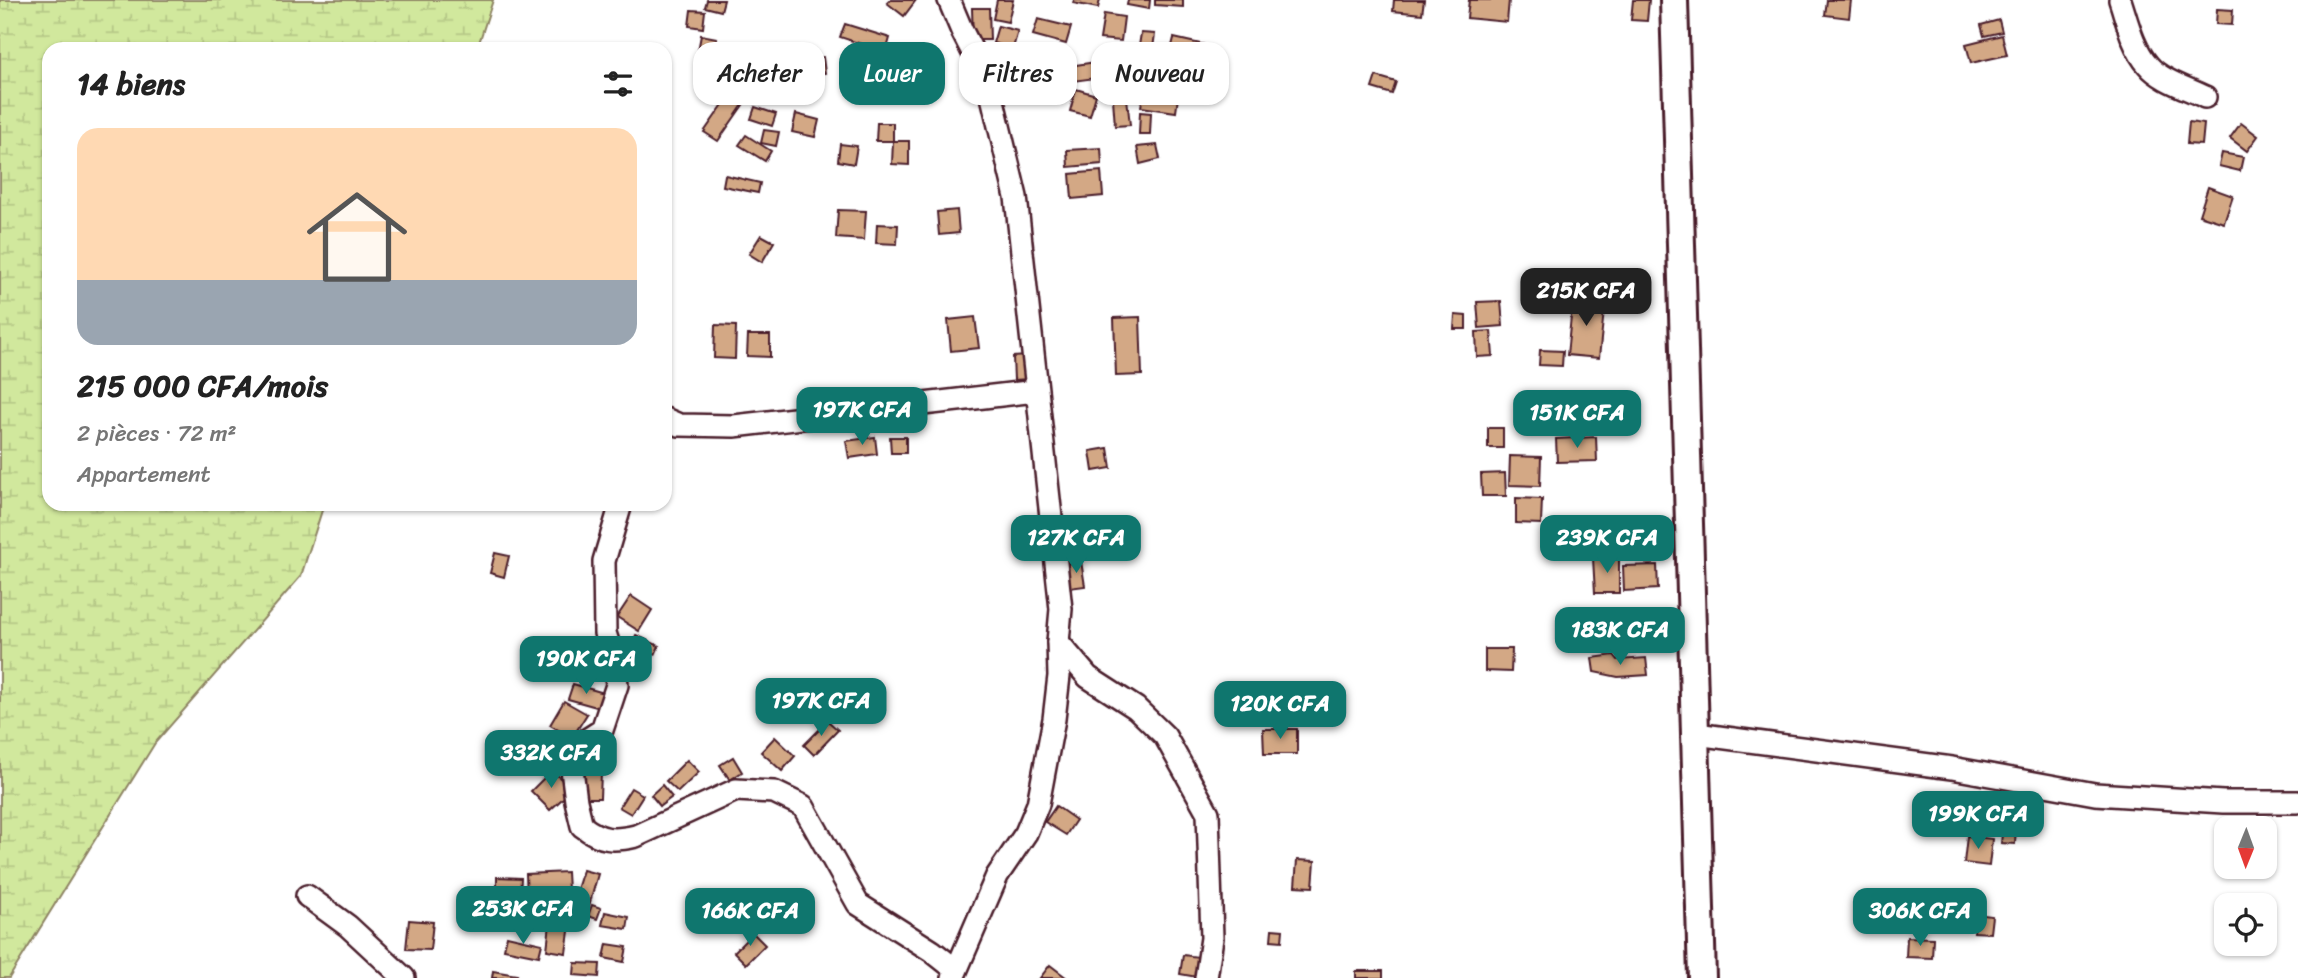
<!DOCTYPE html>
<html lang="fr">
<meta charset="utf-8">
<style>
:root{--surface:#fff;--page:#f2f2f2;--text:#222;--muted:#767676;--line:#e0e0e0;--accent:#0f766e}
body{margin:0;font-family:Sriracha,sans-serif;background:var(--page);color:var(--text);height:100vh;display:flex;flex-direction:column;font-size:26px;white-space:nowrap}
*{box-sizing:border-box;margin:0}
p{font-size:23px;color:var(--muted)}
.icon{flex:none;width:38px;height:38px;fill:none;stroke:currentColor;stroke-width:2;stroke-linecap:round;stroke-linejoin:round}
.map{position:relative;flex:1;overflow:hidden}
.side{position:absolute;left:42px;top:42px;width:630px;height:469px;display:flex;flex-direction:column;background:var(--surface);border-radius:21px;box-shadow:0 2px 5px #0004}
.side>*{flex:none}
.guide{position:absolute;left:693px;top:42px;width:665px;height:63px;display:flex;gap:14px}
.needle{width:46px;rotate:181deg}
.fabs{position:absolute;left:2214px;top:816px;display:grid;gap:14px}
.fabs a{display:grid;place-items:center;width:63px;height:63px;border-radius:14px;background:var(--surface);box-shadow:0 2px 5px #0004;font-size:35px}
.price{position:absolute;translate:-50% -60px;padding:0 16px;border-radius:14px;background:var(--accent);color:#fff;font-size:23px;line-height:46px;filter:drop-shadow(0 2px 4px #0008)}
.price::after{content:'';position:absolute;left:50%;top:42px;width:21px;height:16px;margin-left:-10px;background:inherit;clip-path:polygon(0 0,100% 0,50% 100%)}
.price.active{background:#222;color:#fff}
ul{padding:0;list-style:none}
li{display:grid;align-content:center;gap:14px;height:371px;padding:0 35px}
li+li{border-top:2px solid var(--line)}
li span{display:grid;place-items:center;height:217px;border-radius:21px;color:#555}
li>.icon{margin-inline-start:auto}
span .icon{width:126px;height:126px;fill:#fffc;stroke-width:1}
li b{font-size:30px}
h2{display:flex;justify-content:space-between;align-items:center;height:84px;padding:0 35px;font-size:30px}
.chip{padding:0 24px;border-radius:21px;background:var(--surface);box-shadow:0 2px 5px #0004;font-size:24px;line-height:63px}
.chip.active{background:var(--accent);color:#fff}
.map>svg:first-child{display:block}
.wetland{fill:url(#wetland-marsh);stroke:#8e8464;stroke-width:2}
.building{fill:#d3a885;stroke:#4a1f2b;stroke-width:2}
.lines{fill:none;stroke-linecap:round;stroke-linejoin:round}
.minor-casing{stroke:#4a1f2b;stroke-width:26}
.tertiary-casing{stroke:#4a1f2b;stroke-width:32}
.minor{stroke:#fff;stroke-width:21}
.tertiary{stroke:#fff;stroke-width:26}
</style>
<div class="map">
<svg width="2298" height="978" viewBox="0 0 2298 978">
<defs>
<pattern id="wetland-marsh" width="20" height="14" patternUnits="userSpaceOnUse" patternTransform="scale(1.75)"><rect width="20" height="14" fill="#d1e89d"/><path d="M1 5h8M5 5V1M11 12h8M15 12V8" fill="none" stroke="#b5c787"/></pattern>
</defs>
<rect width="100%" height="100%" fill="#fff"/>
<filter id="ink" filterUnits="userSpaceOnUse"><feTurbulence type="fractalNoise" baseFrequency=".0143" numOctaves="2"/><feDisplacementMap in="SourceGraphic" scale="14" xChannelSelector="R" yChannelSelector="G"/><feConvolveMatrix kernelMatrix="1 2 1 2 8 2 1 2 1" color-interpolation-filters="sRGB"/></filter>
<g filter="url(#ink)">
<polygon class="wetland" points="0,0 493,0 477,49 49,49 49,504 324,504 301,576 155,743 9,978 0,978"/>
<g class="building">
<polygon points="707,0 724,0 721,11 705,7"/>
<polygon points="890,0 916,0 904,16 887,3"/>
<polygon points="997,0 1013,0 1008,22 993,19"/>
<polygon points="1074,0 1100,0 1098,8 1073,3"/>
<polygon points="1128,0 1150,0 1149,9 1127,5"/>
<polygon points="1155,0 1183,0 1183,7 1155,5"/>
<polygon points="1394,0 1424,0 1422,14 1393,11"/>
<polygon points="1469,0 1509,0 1507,22 1467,18"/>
<polygon points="1633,0 1649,0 1647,21 1631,20"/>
<polygon points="1827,0 1851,0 1849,18 1825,15"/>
<polygon points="972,8 989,8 990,40 973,40"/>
<polygon points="2217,9 2233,10 2232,25 2216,24"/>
<polygon points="691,10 705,11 703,28 689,26"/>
<polygon points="1104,14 1124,17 1121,41 1100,39"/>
<polygon points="1038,19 1071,27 1066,44 1033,35"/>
<polygon points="1999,20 2002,32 1984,36 1981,25"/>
<polygon points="845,24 890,38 886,52 840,37"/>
<polygon points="998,26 1018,31 1013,48 993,43"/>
<polygon points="1141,33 1155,34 1153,48 1139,46"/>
<polygon points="701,35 717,38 714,54 698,51"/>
<polygon points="2002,35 2007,55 1971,63 1966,44"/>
<polygon points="1174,38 1205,45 1198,70 1168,62"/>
<polygon points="734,44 748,46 744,80 730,78"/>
<polygon points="753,49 774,49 774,62 752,61"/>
<polygon points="1135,52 1154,52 1154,70 1134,70"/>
<polygon points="823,57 825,73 809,75 807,59"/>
<polygon points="1109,60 1111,76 1058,83 1056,68"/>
<polygon points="1376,76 1396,82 1392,94 1372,88"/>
<polygon points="1145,79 1180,83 1176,112 1141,107"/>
<polygon points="1076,89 1096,95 1090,116 1070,111"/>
<polygon points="731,93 745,102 718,141 704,132"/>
<polygon points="1127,98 1130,125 1115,126 1113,99"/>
<polygon points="755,107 776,114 772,126 751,119"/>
<polygon points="1140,112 1151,113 1150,134 1139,134"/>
<polygon points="796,114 819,120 815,137 792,132"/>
<polygon points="2189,122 2204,124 2202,145 2187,144"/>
<polygon points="877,123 893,123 893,141 876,141"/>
<polygon points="2241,123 2258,136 2247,151 2230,138"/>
<polygon points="764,130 779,132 776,146 761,143"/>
<polygon points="746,135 771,151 765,161 739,145"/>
<polygon points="893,141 909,141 909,165 892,164"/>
<polygon points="840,144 857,146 854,164 838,161"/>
<polygon points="1157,145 1160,159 1140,164 1137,147"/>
<polygon points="1101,148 1102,164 1068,167 1067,150"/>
<polygon points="2222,153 2243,157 2240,171 2219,166"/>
<polygon points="1101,171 1103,196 1072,199 1070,174"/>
<polygon points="725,175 760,183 758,193 723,186"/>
<polygon points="2208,187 2233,196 2224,223 2199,215"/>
<polygon points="838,210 866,211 864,240 836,238"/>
<polygon points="957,210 959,233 939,235 937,212"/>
<polygon points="877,224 898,225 897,244 876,243"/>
<polygon points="761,235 774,242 762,262 749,254"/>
<polygon points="1573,298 1605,301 1599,358 1567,355"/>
<polygon points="1501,301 1503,326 1479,328 1477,302"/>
<polygon points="1455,315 1466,316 1466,329 1454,329"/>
<polygon points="975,317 979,348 951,351 948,320"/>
<polygon points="1140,317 1142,375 1116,376 1114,318"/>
<polygon points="715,325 736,326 735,359 714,358"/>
<polygon points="1491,331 1493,356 1477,357 1476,332"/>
<polygon points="748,335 770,335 770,357 747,356"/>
<polygon points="1540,350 1563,351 1562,366 1539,365"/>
<polygon points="1027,356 1029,379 1014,380 1013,357"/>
<rect x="1488" y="428" width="15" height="20"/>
<polygon points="875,437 877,454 849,458 846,441"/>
<polygon points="890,437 906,437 906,453 891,453"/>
<polygon points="1596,437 1597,461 1557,462 1556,439"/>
<polygon points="1108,448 1111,468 1093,471 1090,451"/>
<polygon points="1510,456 1541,457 1540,486 1509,485"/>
<polygon points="1505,473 1506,496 1482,496 1481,474"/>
<polygon points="1516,498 1542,499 1541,524 1516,523"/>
<polygon points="1617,533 1618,549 1603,550 1602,534"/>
<polygon points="495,553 509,556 504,577 490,573"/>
<polygon points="1619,557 1619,593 1595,593 1593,558"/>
<polygon points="1081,561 1085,586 1070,588 1066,564"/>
<polygon points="1657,565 1658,589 1624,591 1623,566"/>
<polygon points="631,596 652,610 639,631 617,617"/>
<polygon points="636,635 659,646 655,655 632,644"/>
<polygon points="1485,649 1512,649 1511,672 1485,671"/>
<polygon points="1614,655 1618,660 1646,658 1648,675 1618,677 1594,672 1592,658"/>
<polygon points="573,684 604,693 600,708 568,699"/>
<polygon points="826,691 846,694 841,719 822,716"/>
<polygon points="1250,696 1250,718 1221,718 1221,697"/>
<polygon points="564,701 587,714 572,738 550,725"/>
<polygon points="828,721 838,730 814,755 804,745"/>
<polygon points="1263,729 1297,729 1297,754 1264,754"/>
<polygon points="775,737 795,756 782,771 761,752"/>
<polygon points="733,757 742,772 730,780 720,765"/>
<polygon points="687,760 699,772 678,792 666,781"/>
<polygon points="552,770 572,790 550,810 531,791"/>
<polygon points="579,773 601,773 600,798 579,798"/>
<polygon points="662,785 672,797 660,806 651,795"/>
<polygon points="631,788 643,795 631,814 619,807"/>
<polygon points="1056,806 1076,820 1066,835 1045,822"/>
<polygon points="2003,825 2016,826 2015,844 2001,843"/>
<polygon points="1967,836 1992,839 1989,866 1964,863"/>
<polygon points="1297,860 1315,861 1313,887 1295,886"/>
<polygon points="583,870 598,874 589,906 573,902"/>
<polygon points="567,872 569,908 549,909 548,894 527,895 526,874"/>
<polygon points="497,877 521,878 520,895 497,894"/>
<polygon points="592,905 601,908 597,919 588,916"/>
<polygon points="605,912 629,917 627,929 602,925"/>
<polygon points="1976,914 1992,916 1990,933 1974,932"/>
<polygon points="551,915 571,917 566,953 547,950"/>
<polygon points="409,920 433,922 430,950 406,949"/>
<polygon points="1272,929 1283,930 1282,941 1271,940"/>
<polygon points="753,933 765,945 746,964 734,952"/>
<polygon points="507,936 542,944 539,956 504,949"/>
<polygon points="1907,937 1933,938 1932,958 1906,957"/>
<polygon points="607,944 627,947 624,962 604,958"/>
<polygon points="1183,955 1199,957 1197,977 1180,974"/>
<polygon points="575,963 600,964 599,977 574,975"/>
<polygon points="1050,965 1067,978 1040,978"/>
<polygon points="493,971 517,975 516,978 492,978"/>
<rect x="1356" y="971" width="27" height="7"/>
</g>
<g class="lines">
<defs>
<g id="minor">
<polyline points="949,0 962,31 989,84 1016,197 1061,609 1058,642 1059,676 1054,719 1038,804 1026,833 997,876 953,978"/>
<path d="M2120,0C2127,21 2133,48 2148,65C2160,80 2187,88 2205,97"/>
<polyline points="665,419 679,425 734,426 1036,391"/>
<path d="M621,504L604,561L605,633L615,664L617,685L602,730L577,746L571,761L576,801L582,826C601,841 614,841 636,836L736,790L774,792L803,806L858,904L932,951L956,970"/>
<polyline points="1058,642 1088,677 1136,708 1165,736 1208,813 1212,938 1206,978"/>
<polyline points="1696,734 1952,768 2095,794 2223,802 2298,802"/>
<polyline points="307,896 348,926 404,978"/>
</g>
<polyline id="tertiary" points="1674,0 1702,978"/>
</defs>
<use href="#minor" class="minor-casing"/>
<use href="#tertiary" class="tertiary-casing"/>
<use href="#minor" class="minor"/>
<use href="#tertiary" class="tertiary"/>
</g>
</g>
</svg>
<div class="fabs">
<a><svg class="needle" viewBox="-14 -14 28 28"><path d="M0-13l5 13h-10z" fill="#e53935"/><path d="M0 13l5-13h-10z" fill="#767676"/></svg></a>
<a><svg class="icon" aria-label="locate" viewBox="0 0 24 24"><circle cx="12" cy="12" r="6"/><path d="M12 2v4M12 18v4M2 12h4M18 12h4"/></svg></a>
</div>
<b class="price active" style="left:1586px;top:328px">215K CFA</b>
<b class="price" style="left:862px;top:447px">197K CFA</b>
<b class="price" style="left:1577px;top:450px">151K CFA</b>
<b class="price" style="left:1076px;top:575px">127K CFA</b>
<b class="price" style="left:1607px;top:575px">239K CFA</b>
<b class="price" style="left:1620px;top:667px">183K CFA</b>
<b class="price" style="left:586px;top:696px">190K CFA</b>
<b class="price" style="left:821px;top:738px">197K CFA</b>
<b class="price" style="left:1280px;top:741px">120K CFA</b>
<b class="price" style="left:551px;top:790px">332K CFA</b>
<b class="price" style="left:1978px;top:851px">199K CFA</b>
<b class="price" style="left:523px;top:946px">253K CFA</b>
<b class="price" style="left:750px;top:948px">166K CFA</b>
<b class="price" style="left:1920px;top:948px">306K CFA</b>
<div class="guide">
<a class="chip">Acheter</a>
<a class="chip active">Louer</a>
<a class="chip">Filtres</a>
<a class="chip">Nouveau</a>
</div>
<section class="side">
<h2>14 biens<svg class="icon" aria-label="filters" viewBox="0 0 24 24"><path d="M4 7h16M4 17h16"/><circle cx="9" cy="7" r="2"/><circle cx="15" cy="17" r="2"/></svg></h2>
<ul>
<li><span style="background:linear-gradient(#ffd9b3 70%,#9aa5b1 0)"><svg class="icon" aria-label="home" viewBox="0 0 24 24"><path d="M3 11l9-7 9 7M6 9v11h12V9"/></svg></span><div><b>215 000 CFA/mois</b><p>2 pièces · 72 m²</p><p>Appartement</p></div></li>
</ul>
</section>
</div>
